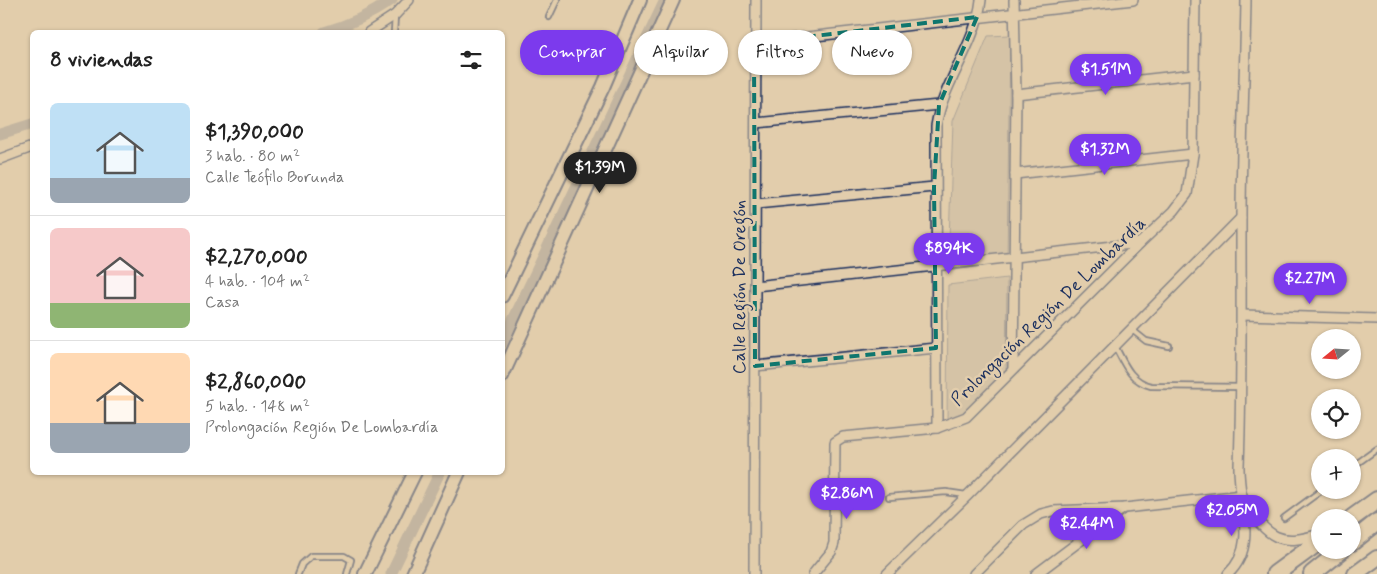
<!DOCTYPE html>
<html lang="es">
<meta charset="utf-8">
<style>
:root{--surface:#fff;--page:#f2f2f2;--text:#222;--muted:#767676;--line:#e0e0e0;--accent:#7c3aed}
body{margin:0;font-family:Mynerve,sans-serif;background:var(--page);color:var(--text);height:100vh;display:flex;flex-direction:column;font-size:19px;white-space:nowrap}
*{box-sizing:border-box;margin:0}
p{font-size:16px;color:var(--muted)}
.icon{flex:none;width:28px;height:28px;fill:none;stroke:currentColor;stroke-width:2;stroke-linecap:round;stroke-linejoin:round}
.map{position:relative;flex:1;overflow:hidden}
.panel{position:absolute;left:30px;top:30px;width:475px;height:445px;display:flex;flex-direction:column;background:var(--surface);border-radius:8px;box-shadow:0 1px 4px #0004}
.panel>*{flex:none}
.hud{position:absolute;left:520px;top:30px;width:475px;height:45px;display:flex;gap:10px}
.needle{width:32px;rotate:252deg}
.fabs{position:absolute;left:1311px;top:329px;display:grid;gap:10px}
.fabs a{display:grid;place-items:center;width:50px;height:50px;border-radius:50%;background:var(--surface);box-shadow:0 1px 4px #0004;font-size:25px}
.price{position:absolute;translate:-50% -42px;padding:0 11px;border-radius:18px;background:var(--accent);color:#fff;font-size:16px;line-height:32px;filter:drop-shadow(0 1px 2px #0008)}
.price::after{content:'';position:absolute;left:50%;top:30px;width:15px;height:11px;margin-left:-8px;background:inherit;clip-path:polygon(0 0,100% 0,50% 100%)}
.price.active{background:#222;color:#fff}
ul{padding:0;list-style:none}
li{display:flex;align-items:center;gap:15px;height:125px;padding:0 20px}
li+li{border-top:1px solid var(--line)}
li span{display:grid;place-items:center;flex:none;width:140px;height:100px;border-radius:8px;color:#555}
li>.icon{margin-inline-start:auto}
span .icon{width:60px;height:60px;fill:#fffc;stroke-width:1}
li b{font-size:21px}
h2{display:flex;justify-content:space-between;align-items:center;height:60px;padding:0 20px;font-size:21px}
.tag{padding:0 18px;border-radius:22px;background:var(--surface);box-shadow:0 1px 4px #0004;font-size:18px;line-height:45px}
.tag.active{background:var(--accent);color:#fff}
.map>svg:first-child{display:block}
.green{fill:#c5b6a0;stroke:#70727f}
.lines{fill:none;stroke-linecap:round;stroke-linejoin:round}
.canal{stroke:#9e9792;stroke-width:11}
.lane-casing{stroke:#1b2f5e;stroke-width:8}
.street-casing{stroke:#1b2f5e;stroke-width:12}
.secondary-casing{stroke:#1b2f5e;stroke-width:16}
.primary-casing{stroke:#1b2f5e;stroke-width:18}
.highway-casing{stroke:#1b2f5e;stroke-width:20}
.lane{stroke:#e2cdac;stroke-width:4.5}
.street{stroke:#e2cdac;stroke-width:9}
.secondary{stroke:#e2cdac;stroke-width:12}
.primary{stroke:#e2cdac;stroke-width:14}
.highway{stroke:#e2cdac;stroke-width:16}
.marked{fill:none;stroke:#0f766e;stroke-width:4;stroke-dasharray:10 6;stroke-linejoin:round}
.labels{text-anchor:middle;stroke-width:5;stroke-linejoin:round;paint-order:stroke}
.street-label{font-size:18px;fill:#1b2f5e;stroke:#e2cdac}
</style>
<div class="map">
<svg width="1377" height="574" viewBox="0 0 1377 574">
<rect width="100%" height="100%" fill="#e2cdac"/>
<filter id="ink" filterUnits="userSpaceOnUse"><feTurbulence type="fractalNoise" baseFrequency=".02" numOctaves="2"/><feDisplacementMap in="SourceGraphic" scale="10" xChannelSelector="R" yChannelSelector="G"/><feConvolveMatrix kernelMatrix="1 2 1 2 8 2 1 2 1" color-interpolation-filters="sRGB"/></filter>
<g filter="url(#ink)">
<g class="green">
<polygon points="1010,35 1007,262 948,271 953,121 988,36"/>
<polygon points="1007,278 1006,378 963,423 947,426 948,285"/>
</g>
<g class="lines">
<g class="canal">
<path d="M324,32C349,25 370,15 392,0"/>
<polyline points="0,134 32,124"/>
<polyline points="502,343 665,0"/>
<polyline points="391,574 440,472"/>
</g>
<defs>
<g id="lane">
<polyline points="549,17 557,0"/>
<polyline points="394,32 395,16"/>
<polyline points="1131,329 1146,341 1169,346"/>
<path d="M1115,346C1124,363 1130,381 1151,386L1242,387"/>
<polyline points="1352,467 1377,449"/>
<polyline points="889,497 946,492 966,495"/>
<polyline points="1284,518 1322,490"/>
<polyline points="298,574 302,564 311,556 344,556 351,560 347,574"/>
</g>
<g id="street">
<polyline points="369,32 395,15 409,0"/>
<polyline points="754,43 1133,0"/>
<polyline points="1016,94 1194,74"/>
<polyline points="756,123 939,105"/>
<polyline points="0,159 32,147"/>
<polyline points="1015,174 1193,154"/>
<polyline points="756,204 934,187"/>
<polyline points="755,286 1140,243"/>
<polyline points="1242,315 1377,319"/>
<polyline points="755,366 936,348"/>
<polyline points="1013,369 1016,94 1014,0"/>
<path d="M937,428L936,126C943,82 976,45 981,0"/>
<path d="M1244,504C1270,537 1277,547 1320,534"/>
<polyline points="754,574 756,0"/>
<polyline points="813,574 831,552 834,543 835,442 843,437 937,428 966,417 1140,243 1174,211 1187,194 1193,154 1195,0"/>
<polyline points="887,574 968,495 1241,218"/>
<polyline points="974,574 1023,525 1041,514 1053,511 1125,508 1242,495"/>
<polyline points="1036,574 1124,508"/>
<path d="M1228,574C1259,545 1238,502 1239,466C1242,384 1241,302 1241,220C1241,147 1245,73 1246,0"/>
</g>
<g id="secondary">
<polyline points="502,296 603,87 640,0"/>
<polyline points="502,376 673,0"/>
<polyline points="365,574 415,472"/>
<polyline points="413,574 459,472"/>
</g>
<polyline id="primary" points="1355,574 1377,558"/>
<g id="highway">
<polyline points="1352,518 1377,500"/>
<polyline points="1352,542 1377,522"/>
<polyline points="1275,574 1320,541"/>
<polyline points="1312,574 1342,550"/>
</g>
</defs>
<use href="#lane" class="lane-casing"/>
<use href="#street" class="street-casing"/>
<use href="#secondary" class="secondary-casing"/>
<use href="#primary" class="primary-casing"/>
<use href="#highway" class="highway-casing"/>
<use href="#lane" class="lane"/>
<use href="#street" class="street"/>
<use href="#secondary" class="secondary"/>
<use href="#primary" class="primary"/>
<use href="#highway" class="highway"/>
</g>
</g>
<path d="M0 0H1377V574H0ZM977,17L939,105L934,187L936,348L755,366L754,43Z" fill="#e2cdac" fill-opacity=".55" fill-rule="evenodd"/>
<path class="marked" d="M977,17L939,105L934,187L936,348L755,366L754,43Z"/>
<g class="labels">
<g class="street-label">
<text transform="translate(739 287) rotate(-90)" y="6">Calle Región De Oregón</text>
<text transform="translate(1048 311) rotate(-44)" y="6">Prolongación Región De Lombardía</text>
</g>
</g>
</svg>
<div class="fabs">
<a><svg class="needle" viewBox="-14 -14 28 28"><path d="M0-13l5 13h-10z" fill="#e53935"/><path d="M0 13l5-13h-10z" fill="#767676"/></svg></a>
<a><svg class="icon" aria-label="locate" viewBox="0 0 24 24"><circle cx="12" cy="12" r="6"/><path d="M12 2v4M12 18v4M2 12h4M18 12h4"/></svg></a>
<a>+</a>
<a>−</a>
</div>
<b class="price" style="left:1106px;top:96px">$1.51M</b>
<b class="price" style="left:1105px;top:176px">$1.32M</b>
<b class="price active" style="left:600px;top:194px">$1.39M</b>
<b class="price" style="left:949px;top:275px">$894K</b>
<b class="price" style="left:1310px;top:305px">$2.27M</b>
<b class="price" style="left:847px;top:520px">$2.86M</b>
<b class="price" style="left:1232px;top:537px">$2.05M</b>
<b class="price" style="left:1087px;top:550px">$2.44M</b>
<div class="hud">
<a class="tag active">Comprar</a>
<a class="tag">Alquilar</a>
<a class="tag">Filtros</a>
<a class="tag">Nuevo</a>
</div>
<section class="panel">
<h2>8 viviendas<svg class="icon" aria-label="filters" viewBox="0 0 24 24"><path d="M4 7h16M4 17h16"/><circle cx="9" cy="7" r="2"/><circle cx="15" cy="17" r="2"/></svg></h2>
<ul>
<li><span style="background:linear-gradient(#bfe0f5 75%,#9aa5b1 0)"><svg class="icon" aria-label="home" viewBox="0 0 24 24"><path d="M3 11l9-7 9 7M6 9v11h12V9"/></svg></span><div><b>$1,390,000</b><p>3 hab. · 80 m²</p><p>Calle Teófilo Borunda</p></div></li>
<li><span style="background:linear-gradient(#f6c9c9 75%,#8fb573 0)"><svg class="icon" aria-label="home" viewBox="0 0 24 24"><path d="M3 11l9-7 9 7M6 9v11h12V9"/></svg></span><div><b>$2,270,000</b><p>4 hab. · 104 m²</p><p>Casa</p></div></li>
<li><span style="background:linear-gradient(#ffd9b3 70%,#9aa5b1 0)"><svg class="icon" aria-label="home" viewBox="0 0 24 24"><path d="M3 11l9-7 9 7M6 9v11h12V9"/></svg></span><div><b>$2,860,000</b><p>5 hab. · 148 m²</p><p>Prolongación Región De Lombardía</p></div></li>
</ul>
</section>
</div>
